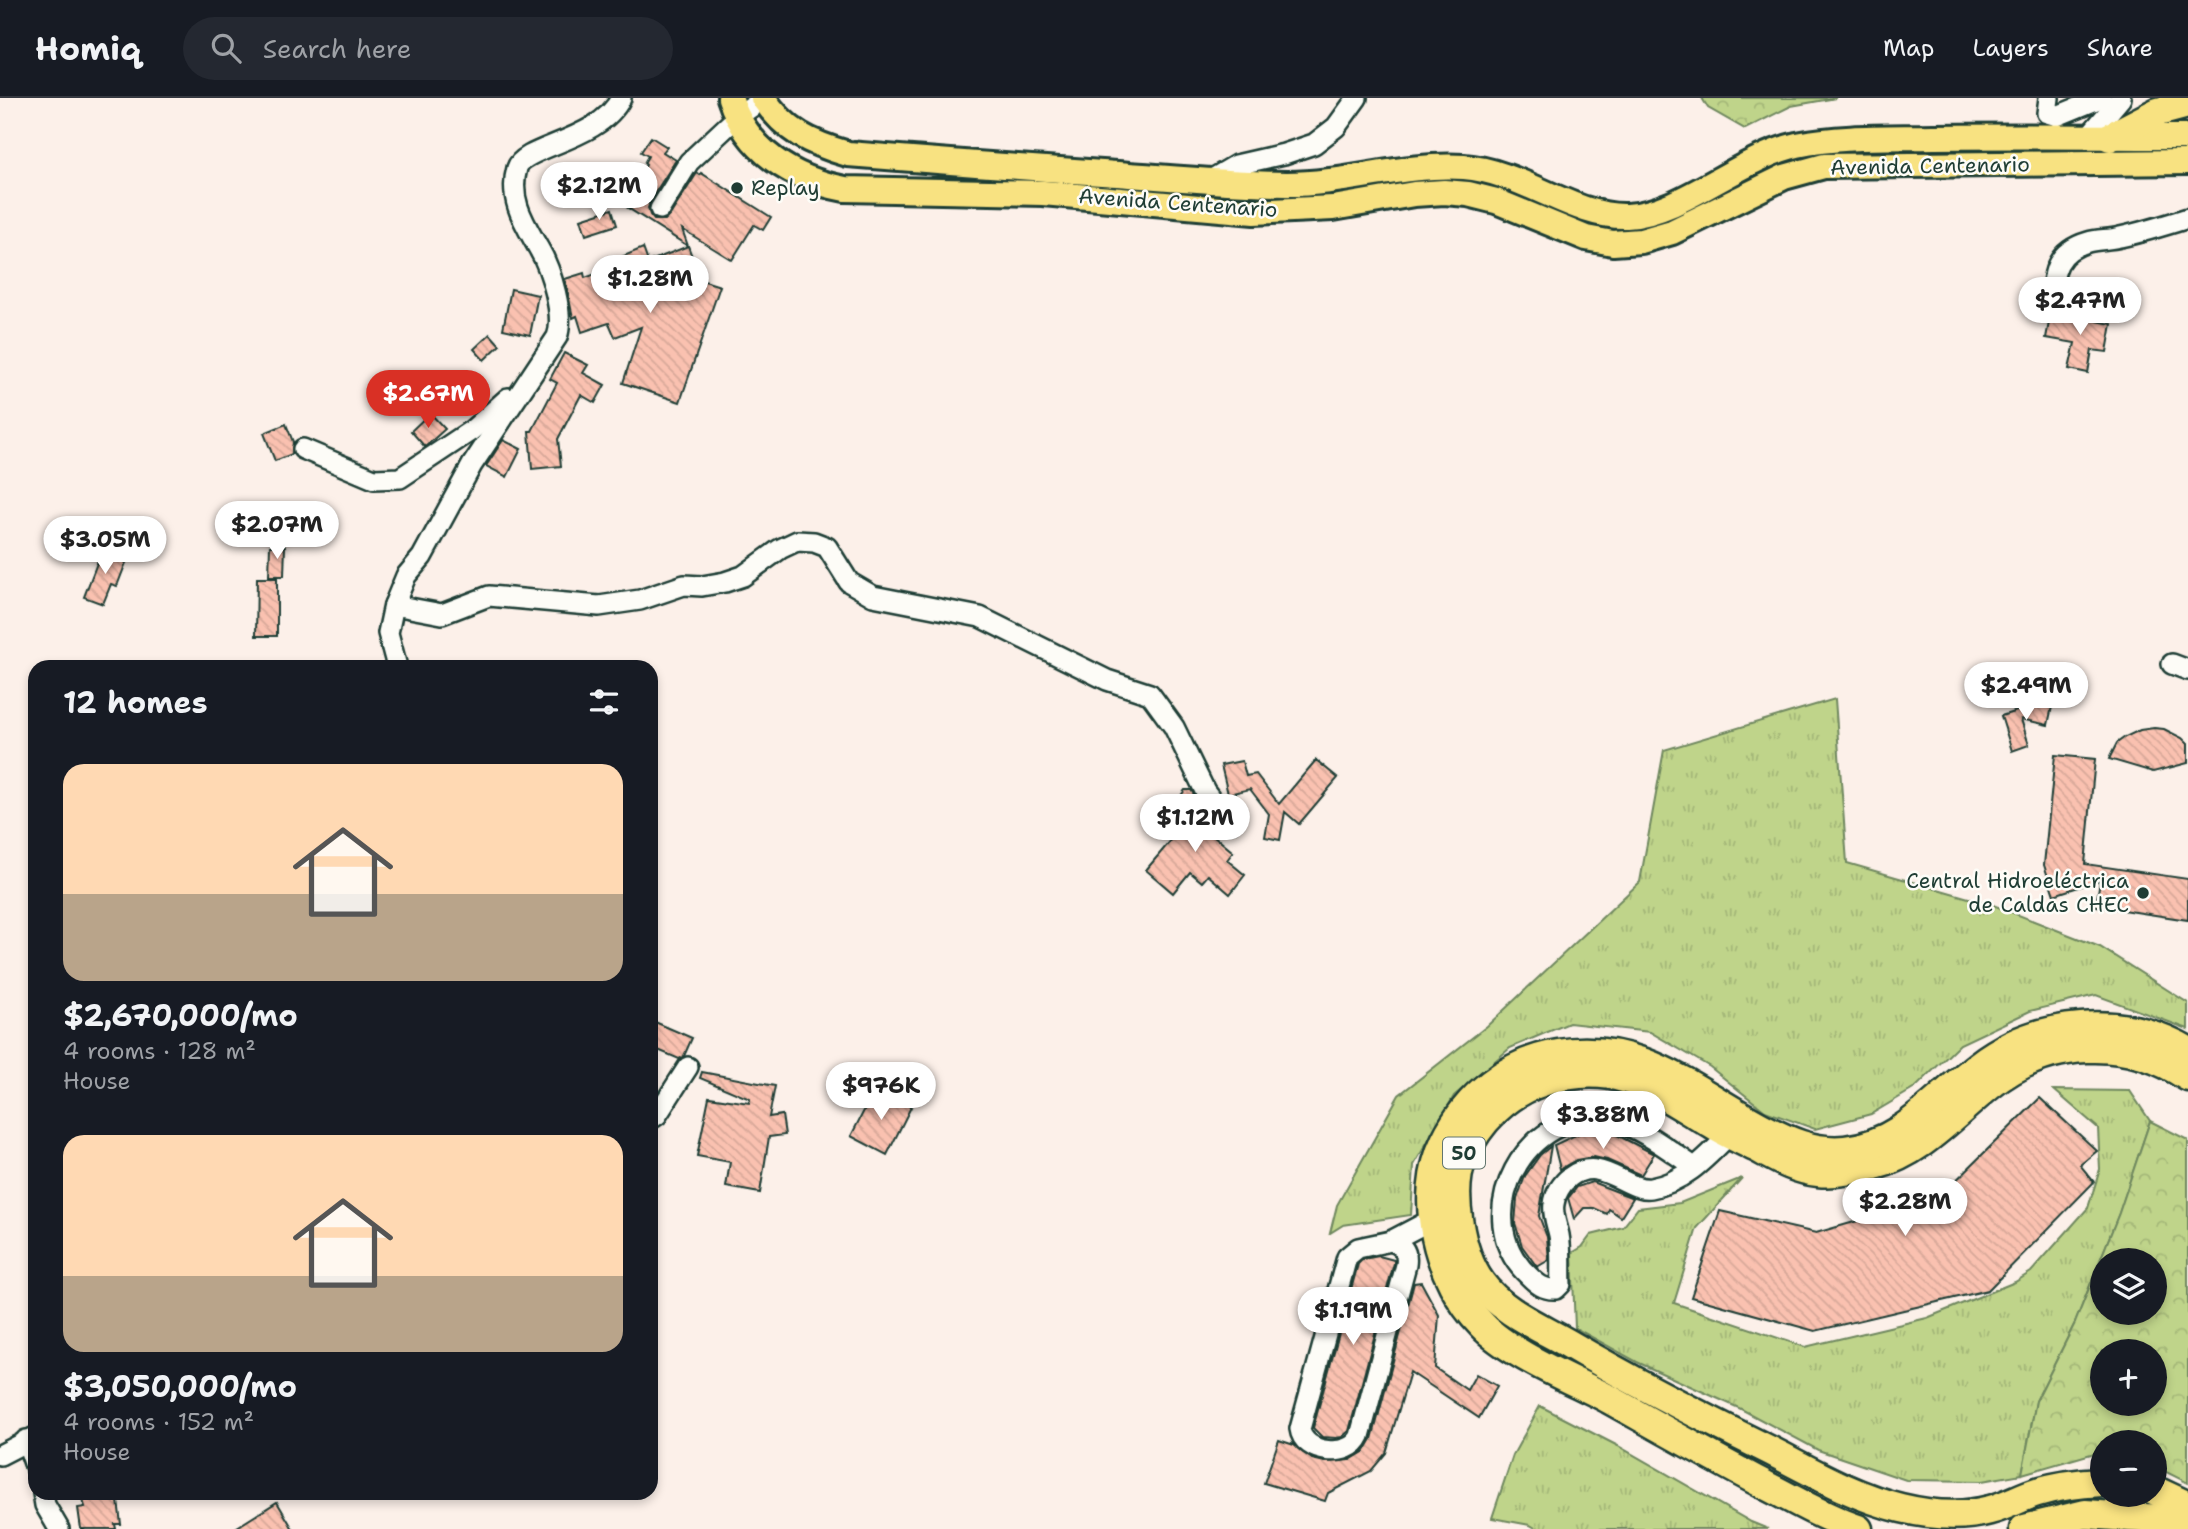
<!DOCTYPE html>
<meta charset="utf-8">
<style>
:root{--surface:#171b24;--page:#242831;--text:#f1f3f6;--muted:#9ea1a6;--line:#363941;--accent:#d93025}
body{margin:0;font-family:"Shantell Sans",sans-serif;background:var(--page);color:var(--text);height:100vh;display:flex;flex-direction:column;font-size:26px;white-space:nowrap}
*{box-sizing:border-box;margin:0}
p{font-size:23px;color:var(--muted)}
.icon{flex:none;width:38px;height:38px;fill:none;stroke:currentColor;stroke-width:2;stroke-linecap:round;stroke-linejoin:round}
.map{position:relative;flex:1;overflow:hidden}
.details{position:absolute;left:28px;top:562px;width:630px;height:840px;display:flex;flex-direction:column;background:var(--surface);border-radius:21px;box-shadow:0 4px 10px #0003}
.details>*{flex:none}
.tools{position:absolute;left:2090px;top:1150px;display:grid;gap:14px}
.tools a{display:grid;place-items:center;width:77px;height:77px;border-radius:50%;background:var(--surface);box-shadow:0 4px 10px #0003;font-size:35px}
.price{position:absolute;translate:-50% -60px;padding:0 16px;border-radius:24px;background:#fff;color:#222;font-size:23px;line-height:46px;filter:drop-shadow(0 2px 4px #0008)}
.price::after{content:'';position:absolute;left:50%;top:42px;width:21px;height:16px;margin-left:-10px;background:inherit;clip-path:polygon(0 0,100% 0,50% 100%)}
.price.current{background:var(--accent);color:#fff}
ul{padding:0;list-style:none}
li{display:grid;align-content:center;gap:14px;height:371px;padding:0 35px}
li span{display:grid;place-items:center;height:217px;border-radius:21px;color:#555}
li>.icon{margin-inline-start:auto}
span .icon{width:126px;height:126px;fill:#fffc;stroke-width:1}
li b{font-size:30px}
h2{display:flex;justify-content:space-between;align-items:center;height:84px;padding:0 35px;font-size:30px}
header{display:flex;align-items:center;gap:42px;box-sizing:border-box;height:98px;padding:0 35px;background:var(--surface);border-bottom:2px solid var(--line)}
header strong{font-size:33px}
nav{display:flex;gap:38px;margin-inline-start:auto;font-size:24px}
.search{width:490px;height:63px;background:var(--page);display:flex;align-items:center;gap:18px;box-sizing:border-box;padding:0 24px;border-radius:38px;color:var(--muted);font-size:26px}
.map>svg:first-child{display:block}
.grass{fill:url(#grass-tufts);stroke:#6f885f;stroke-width:2}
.forest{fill:url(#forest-crowns);stroke:#6f885f;stroke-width:2;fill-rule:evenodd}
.building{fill:url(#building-back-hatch);stroke:#1f3d34;stroke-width:2}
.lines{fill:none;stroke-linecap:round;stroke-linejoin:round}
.minor-casing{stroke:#1f3d34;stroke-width:24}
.major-casing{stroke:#1f3d34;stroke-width:30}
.highway-casing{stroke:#1f3d34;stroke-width:33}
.minor{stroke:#fdfcf7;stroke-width:19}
.major{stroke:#f8e281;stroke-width:24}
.highway{stroke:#f8e281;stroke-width:28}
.poi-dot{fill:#1f3d34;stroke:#fdfcf7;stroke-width:2.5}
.labels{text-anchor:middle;stroke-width:5;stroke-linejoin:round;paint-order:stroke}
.shield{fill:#fdfcf7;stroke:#62766e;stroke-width:2}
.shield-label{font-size:19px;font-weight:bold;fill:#1f3d34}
.street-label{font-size:21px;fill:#1f3d34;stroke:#fdfcf7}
.poi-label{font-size:21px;fill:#1f3d34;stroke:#fdfcf7;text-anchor:start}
</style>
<header>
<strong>Homiq</strong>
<div class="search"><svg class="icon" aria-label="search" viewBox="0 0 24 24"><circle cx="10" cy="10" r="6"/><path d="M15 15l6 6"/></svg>Search here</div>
<nav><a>Map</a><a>Layers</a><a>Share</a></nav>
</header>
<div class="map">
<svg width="2188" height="1431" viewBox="0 0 2188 1431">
<defs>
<pattern id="grass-tufts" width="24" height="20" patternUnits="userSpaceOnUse" patternTransform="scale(1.75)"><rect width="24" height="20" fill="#bfd48a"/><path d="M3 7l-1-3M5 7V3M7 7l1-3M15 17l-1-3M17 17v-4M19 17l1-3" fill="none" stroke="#a4b778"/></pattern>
<pattern id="forest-crowns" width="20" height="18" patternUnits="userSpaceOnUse" patternTransform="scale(1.75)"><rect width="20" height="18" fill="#bfd48a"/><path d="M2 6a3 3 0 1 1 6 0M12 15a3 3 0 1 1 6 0" fill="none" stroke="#a4b778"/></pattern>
<pattern id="building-back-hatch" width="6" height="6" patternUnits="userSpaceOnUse" patternTransform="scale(1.75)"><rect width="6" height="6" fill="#fac1b0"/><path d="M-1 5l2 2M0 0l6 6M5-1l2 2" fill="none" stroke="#d6a798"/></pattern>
</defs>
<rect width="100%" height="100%" fill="#fcf0e9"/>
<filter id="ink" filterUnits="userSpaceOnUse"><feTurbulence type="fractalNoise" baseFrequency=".0143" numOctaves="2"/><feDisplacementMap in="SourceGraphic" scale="14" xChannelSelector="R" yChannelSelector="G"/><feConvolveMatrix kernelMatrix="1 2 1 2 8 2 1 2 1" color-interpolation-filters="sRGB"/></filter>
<g filter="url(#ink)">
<g class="grass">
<polygon points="1835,601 1847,765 1993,807 2100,849 2188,905 2188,931 2096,897 2030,913 1960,946 1915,990 1871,1016 1815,1031 1765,1013 1710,969 1650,934 1569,925 1510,950 1454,998 1414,1067 1411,1117 1343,1127 1330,1135 1337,1107 1399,997 1487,928 1640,784 1664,652"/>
<polygon points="2054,992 2130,993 2150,1023 2119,1115 2075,1225 2036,1303 2022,1376 1982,1383 1906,1382 1818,1352 1741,1311 1637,1264 1575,1230 1572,1155 1582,1149 1591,1137 1623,1129 1638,1110 1680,1105 1742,1080 1697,1130 1674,1205 1805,1249 1927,1220 2015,1184 2031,1174 2088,1110 2100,1071 2098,1030"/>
<polygon points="1540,1308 1618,1348 1751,1424 1768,1431 1537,1431 1530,1427 1492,1420 1513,1357"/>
</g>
<g class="forest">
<polygon points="1702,0 1836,0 1791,8 1745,31 1708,10"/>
<path d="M2150,1023L2188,1042V1385L2154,1368V1344H2102V1358L2091,1356L2022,1376L2036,1303L2075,1225L2119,1115ZM2102,1162H2154V1214H2102ZM2102,1253H2154V1306H2102Z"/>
</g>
<g class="building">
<polygon points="651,39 667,49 663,54 676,62 653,98 634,86 646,67 644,65 648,58 641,54"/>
<polygon points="697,75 700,77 701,75 771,119 763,132 754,127 732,162 682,131 688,148 628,110 650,104 648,110 650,117 654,122 665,122 670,117"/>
<polygon points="612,111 617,127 586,137 581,121"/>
<polygon points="688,148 701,182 720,188 680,304 623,285 641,229 615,239 609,225 582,234 577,218 573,220 565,181 584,175 585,180 621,167 619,160 643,150 648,164"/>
<polygon points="511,191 538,197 530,237 503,231"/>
<polygon points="2051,214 2112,226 2107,254 2092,252 2088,275 2069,271 2075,245 2046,240"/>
<polygon points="490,236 500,247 484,262 474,251"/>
<polygon points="564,255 588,267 583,275 605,287 595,305 581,297 558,341 561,368 532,371 529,333 532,333 557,285 550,281"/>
<polygon points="430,315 445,331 425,349 411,333"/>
<polygon points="286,326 293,344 292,356 275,363 264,335"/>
<polygon points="503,342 521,351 507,379 486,368"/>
<polygon points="270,448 285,448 284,478 269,478"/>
<polygon points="102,452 127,462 117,488 111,486 103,506 84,499"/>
<polygon points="257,480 277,480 277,538 256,538"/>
<polygon points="2034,600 2053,604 2048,627 2021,621 2029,647 2012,653 2001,618 2033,608"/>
<polygon points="2154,630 2164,631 2182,640 2188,646 2188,665 2153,674 2109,661 2117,645 2125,639 2140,632"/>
<polygon points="2055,657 2095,661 2085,766 2188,781 2188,822 2096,808 2100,782 2054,797 2044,767"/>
<polygon points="1316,662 1338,680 1299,726 1285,714 1280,742 1265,739 1269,716 1250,691 1228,696 1221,667 1242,663 1246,678 1256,676 1279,706"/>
<polygon points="1185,692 1191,692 1203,710 1194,721 1233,754 1227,762 1245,777 1230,796 1208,777 1202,784 1190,774 1173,795 1146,772 1189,721 1178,707 1180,699"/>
<polygon points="655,924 692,940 684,958 679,961 651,949 651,934"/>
<polygon points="702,974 775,988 769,1019 782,1017 785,1037 769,1039 760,1095 726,1089 730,1064 697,1058 709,999 749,1005 750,1001 700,980"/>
<polygon points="875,991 911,1009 887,1057 851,1038"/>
<polygon points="2040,1000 2097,1053 2080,1067 2094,1084 1988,1192 1815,1233 1691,1199 1720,1113 1816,1135 1938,1100"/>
<polygon points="1582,1034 1608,1034 1617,1037 1654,1056 1641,1077 1607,1062 1594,1059 1576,1062 1560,1071 1554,1047"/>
<polygon points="1551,1048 1539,1118 1547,1139 1549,1162 1537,1169 1522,1148 1515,1125 1517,1101 1525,1078 1540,1057"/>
<polygon points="1592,1084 1633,1100 1621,1119 1609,1111 1607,1116 1594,1110 1584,1110 1574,1121 1568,1100 1577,1089"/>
<polygon points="1379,1158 1394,1162 1394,1165 1349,1333 1342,1339 1336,1340 1322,1339 1313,1330 1358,1166 1363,1161"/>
<polygon points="1421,1184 1439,1217 1435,1270 1467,1292 1476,1276 1497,1288 1479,1320 1410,1274 1386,1355 1371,1373 1328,1395 1325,1403 1264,1385 1279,1342 1294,1347 1312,1361 1325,1364 1350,1362 1365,1353 1372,1341 1414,1185"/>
<polygon points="81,1395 117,1395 121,1426 115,1426 116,1431 81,1431 78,1410 85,1409"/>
<polygon points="277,1404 293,1431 234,1431"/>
</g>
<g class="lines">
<defs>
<g id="minor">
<polyline points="2049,0 2047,15 2057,18 2101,0"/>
<polyline points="2087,40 2121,0"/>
<polyline points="1207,84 1236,67 1284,56 1314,46 1336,29 1357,0"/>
<polyline points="660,111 689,64 736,20 763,1"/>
<path d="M2052,202C2052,173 2057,153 2088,144C2098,141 2110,142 2120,139C2143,134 2166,127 2188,120"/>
<polyline points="303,351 374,381 400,380 472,332 508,300"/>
<polyline points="394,507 442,516 489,498 599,508 640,502 684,487 702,488 725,484 743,478 780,451 797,443 814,444 827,449 849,484 873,498 980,519 1107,582 1150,596 1174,629 1205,693 1229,725"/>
<polyline points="2172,566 2188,572"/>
<path d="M397,569L388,535L394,507L406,478L422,459L472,367L557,239C565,218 551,171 539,151C525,126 508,102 517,70C523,48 600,43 621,0"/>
<polyline points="651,1021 657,1017 688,969"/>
<path d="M1694,1069C1669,1052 1641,1029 1610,1022C1527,1006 1465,1119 1529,1178C1537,1186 1544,1192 1556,1191L1561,1186C1560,1170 1562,1153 1559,1137C1557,1127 1552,1116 1554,1106C1555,1096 1562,1085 1570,1079C1601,1056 1626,1094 1651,1090C1684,1085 1708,1058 1730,1036"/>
<path d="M1391,1143C1403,1147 1408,1154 1406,1167L1360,1338C1350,1361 1303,1356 1300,1331L1347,1159L1358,1150Z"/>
<polyline points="1391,1143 1433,1121"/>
<polyline points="26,1342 35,1368"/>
<polyline points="0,1357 35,1339"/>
<polyline points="43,1395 45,1407 59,1431"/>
</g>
<g id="major">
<path d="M730,0C747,53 792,81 845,91L1043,95L1254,114L1333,110L1414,96L1444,94L1468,96L1496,103L1586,140L1613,145L1641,143L1672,134L1784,79L1824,68L2188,64"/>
<path d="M763,0C786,34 810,45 848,56C933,63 1017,69 1102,75C1163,79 1225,86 1287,86C1347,86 1404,65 1464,69C1522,73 1574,120 1627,118C1682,115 1739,60 1797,47C1842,38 1889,40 1934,39C2019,38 2103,39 2188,39"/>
</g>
<g id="highway">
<polyline points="2110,39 2158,14 2188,6"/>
<path d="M2102,1384C2080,1385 2057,1388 2037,1394C2021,1399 2006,1408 1990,1412C1961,1420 1930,1417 1901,1410C1855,1399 1814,1375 1773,1354C1704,1320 1635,1285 1569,1246C1540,1229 1502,1214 1481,1185C1460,1156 1448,1093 1463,1059C1478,1024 1508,994 1545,983C1618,960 1655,993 1713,1027C1727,1036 1742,1042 1757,1050C1776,1060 1795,1072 1818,1074C1836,1076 1857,1071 1875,1067C1921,1055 1953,1017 1989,988C2046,941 2127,937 2188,979"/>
<polyline points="2154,1392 2188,1408"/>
<path d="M1858,1431C1825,1420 1795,1402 1765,1387C1712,1359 1661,1330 1609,1301C1573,1282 1509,1256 1482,1227C1437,1181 1417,1101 1445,1043C1467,998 1508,964 1558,956C1640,942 1694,993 1761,1029C1788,1043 1813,1055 1845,1052C1902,1046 1936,1000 1979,967C2038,922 2123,915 2188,953"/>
<polyline points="2024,1431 2085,1416 2159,1421 2182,1431"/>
</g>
</defs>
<use href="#minor" class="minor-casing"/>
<use href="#major" class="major-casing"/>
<use href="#highway" class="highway-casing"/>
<use href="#minor" class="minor"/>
<use href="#major" class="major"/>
<use href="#highway" class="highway"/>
</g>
</g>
<g class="poi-dot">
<circle cx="737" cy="90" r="7"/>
<circle cx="2143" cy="795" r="7"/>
</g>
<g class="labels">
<rect class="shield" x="1443" y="1039.5" width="42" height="31" rx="5"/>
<g class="shield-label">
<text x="1464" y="1062">50</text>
</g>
<g class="street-label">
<text transform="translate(1930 68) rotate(-1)" y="7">Avenida Centenario</text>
<text transform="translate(1178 105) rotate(4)" y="7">Avenida Centenario</text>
</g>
<g class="poi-label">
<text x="751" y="97">Replay</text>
<text x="2129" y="790" text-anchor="end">Central Hidroeléctrica<tspan x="2129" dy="24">de Caldas CHEC</tspan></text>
</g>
</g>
</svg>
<div class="tools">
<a><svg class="icon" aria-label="layers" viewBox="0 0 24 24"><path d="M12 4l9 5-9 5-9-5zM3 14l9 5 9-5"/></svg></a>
<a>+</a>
<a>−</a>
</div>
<b class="price" style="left:599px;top:124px">$2.12M</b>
<b class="price" style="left:650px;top:217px">$1.28M</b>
<b class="price" style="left:2080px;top:239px">$2.47M</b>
<b class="price current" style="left:428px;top:332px">$2.67M</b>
<b class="price" style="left:277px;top:463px">$2.07M</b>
<b class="price" style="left:105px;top:478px">$3.05M</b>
<b class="price" style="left:2026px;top:624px">$2.49M</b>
<b class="price" style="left:1195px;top:756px">$1.12M</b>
<b class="price" style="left:881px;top:1024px">$976K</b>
<b class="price" style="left:1603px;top:1053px">$3.88M</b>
<b class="price" style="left:1905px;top:1140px">$2.28M</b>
<b class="price" style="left:1353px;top:1249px">$1.19M</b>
<section class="details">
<h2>12 homes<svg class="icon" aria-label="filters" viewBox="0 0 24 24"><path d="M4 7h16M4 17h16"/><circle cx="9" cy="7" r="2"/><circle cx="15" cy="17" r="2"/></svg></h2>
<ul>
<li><span style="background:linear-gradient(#ffd9b3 60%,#b9a48a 0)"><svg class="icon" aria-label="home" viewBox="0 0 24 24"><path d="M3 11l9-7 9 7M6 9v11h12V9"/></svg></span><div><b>$2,670,000/mo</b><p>4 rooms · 128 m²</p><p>House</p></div></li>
<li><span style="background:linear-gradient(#ffd9b3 65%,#b9a48a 0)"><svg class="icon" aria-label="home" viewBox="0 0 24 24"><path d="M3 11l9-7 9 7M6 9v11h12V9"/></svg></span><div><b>$3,050,000/mo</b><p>4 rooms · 152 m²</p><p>House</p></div></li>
</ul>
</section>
</div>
